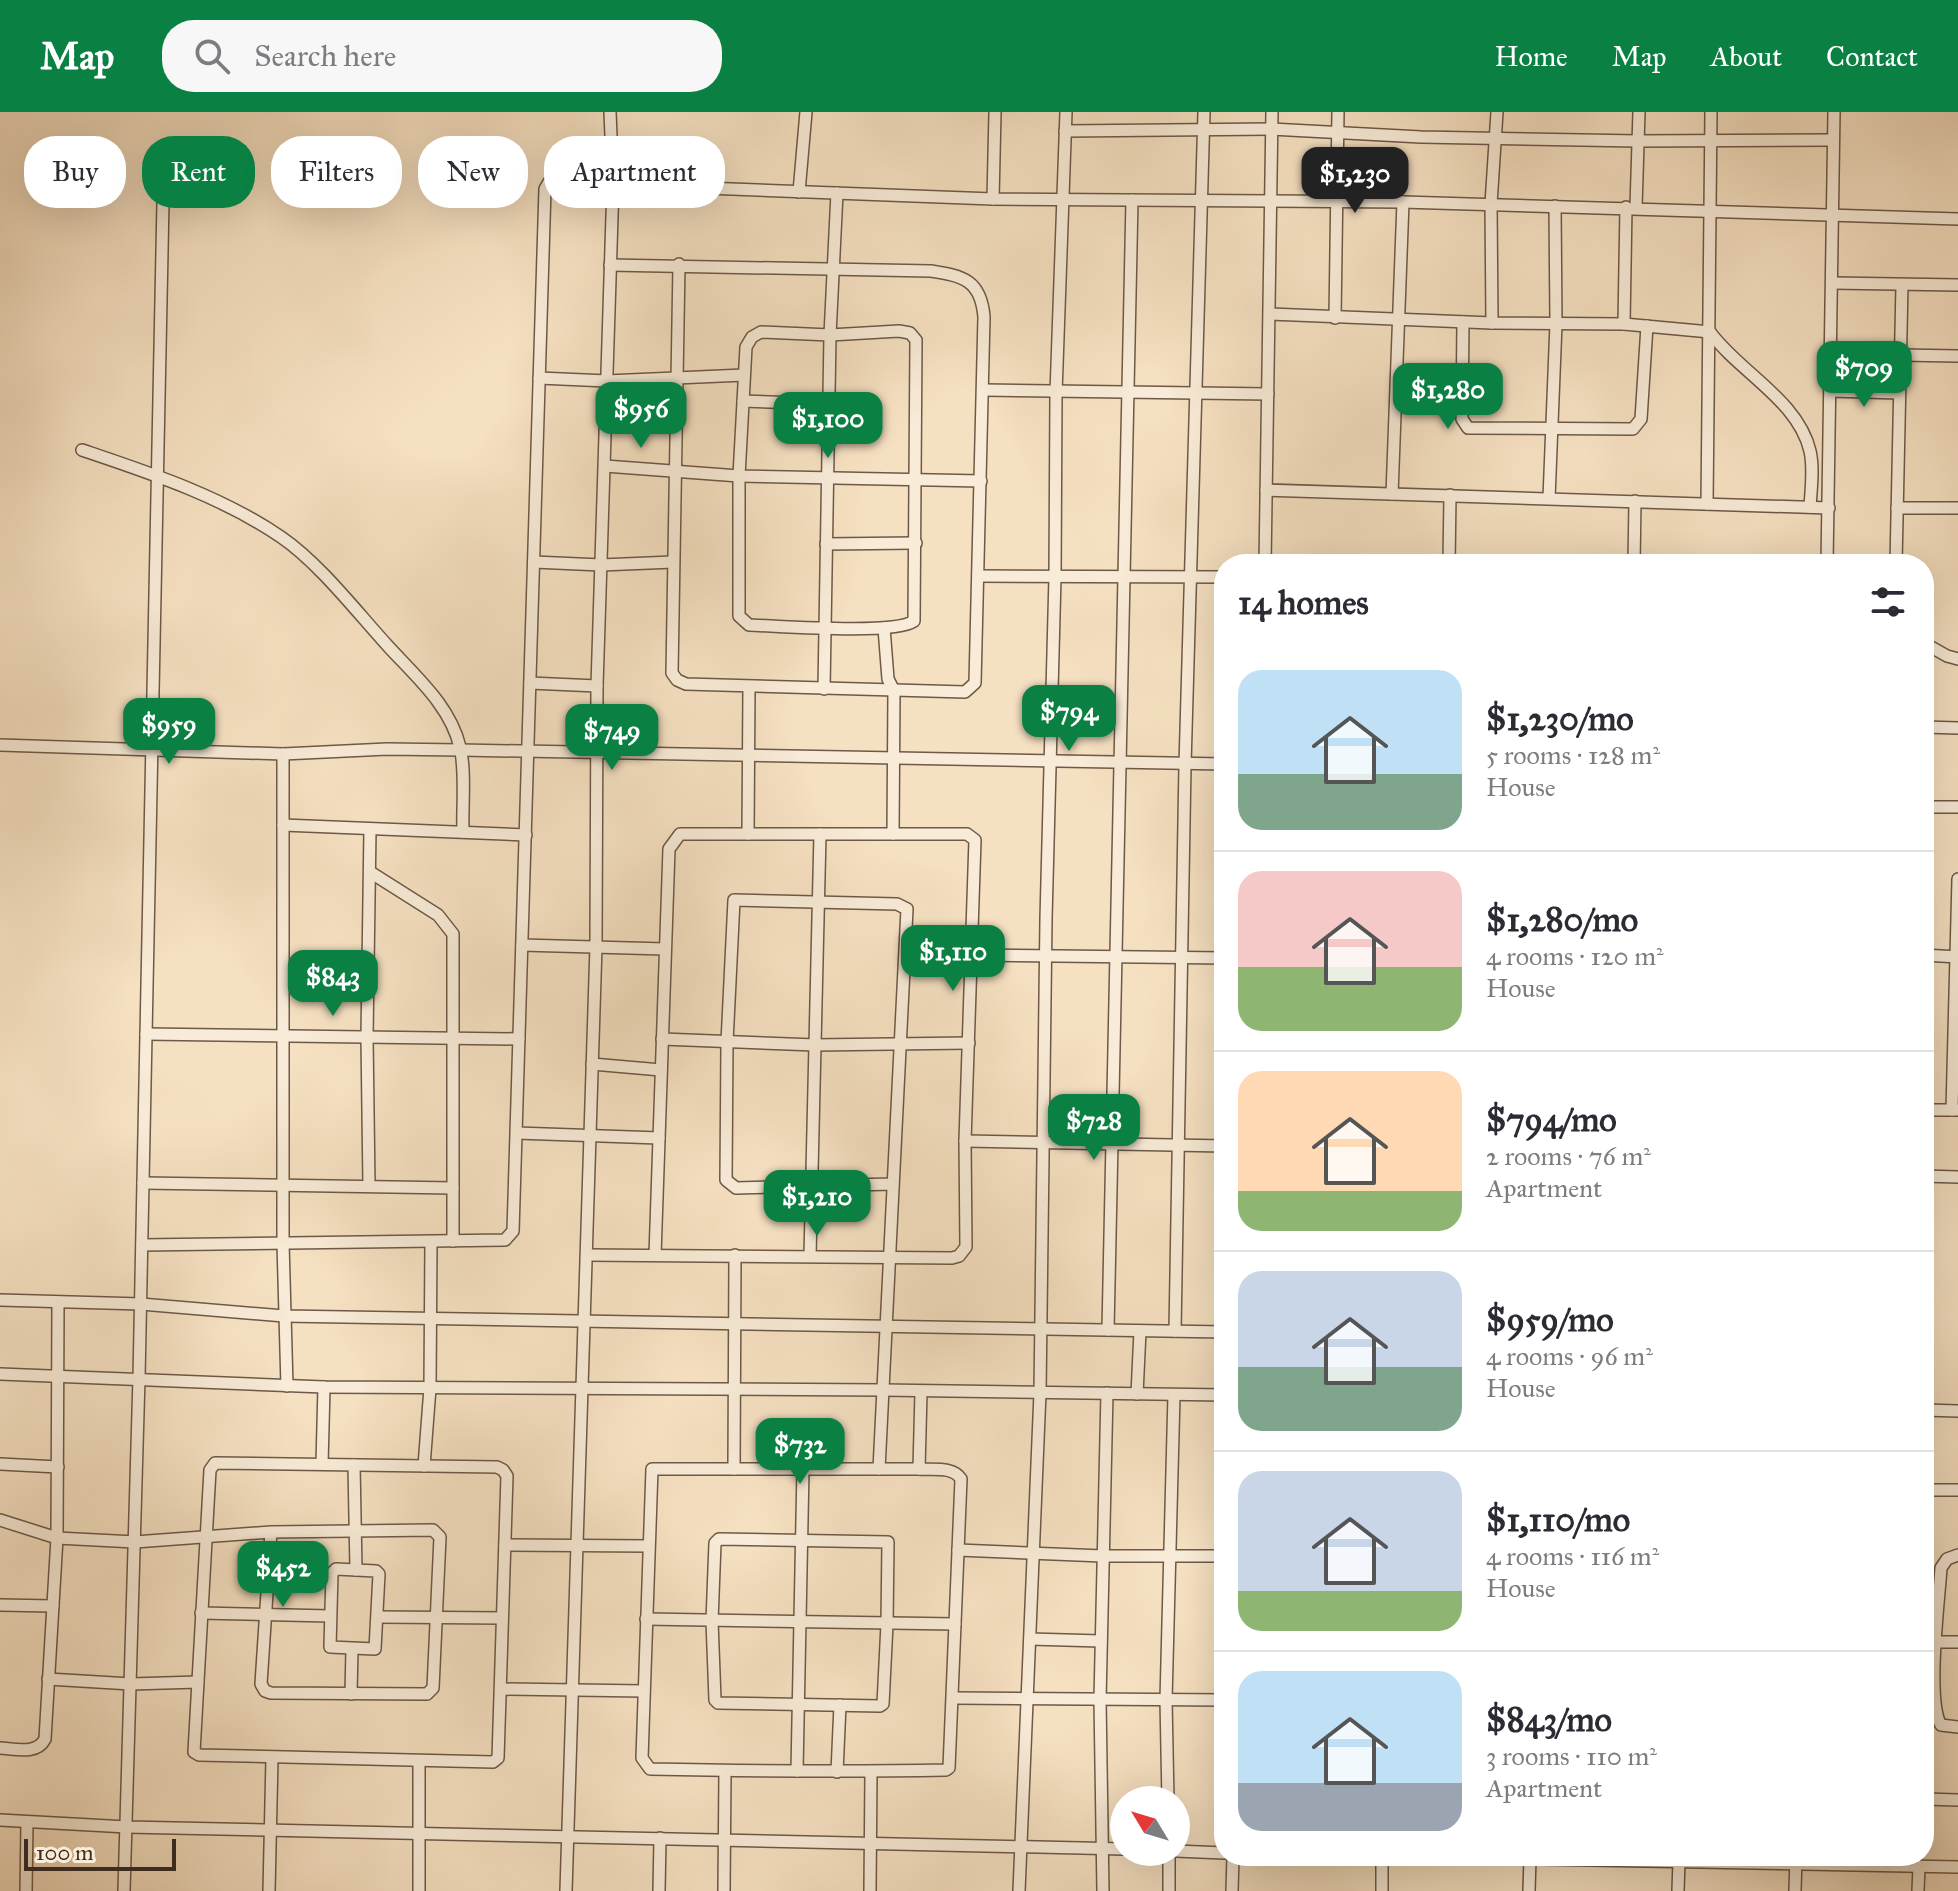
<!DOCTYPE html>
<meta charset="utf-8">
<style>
:root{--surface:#fff;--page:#f7f7f7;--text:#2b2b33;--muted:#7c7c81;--line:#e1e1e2;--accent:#0b8043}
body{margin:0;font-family:"IM FELL Great Primer",serif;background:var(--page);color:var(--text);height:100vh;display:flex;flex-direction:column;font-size:30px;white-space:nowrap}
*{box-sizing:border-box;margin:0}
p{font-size:26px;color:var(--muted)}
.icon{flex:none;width:44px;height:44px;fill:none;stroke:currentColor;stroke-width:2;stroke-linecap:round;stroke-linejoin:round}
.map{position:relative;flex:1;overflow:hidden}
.details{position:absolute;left:1214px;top:442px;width:720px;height:1312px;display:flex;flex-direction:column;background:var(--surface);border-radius:32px;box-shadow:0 8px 32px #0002}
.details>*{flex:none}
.hud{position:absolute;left:24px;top:24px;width:760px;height:72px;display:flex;gap:16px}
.needle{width:52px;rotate:308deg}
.tools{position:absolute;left:1110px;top:1674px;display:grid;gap:16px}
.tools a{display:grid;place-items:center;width:80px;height:80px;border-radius:50%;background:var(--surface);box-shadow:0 8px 32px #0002;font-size:40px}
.scale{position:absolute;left:24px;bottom:20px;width:152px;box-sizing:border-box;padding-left:8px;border:4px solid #3e2c1e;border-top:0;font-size:22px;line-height:28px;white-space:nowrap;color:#3e2c1e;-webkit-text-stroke:6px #f8ebd7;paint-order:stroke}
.price{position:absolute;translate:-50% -68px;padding:0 18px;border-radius:16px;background:var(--accent);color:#fff;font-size:26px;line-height:52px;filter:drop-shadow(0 2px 4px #0008)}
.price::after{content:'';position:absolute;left:50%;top:48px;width:24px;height:18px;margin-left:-12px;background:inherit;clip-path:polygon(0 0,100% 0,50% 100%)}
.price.current{background:#222;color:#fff}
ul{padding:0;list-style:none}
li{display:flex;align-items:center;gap:24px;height:200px;padding:0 24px}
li+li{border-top:2px solid var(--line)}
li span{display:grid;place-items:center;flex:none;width:224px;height:160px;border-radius:24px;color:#555}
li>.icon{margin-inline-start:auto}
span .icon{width:96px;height:96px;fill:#fffc;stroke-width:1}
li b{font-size:34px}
h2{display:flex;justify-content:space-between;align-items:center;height:96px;padding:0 24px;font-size:34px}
.chip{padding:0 28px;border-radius:32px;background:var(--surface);box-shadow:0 8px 32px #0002;font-size:28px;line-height:72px}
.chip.current{background:var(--accent);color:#fff}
header{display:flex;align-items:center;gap:48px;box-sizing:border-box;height:112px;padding:0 40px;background:var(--accent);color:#fff}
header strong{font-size:38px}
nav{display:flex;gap:44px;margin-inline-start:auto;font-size:28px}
.search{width:560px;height:72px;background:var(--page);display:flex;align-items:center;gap:20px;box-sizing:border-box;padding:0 28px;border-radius:32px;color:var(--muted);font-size:30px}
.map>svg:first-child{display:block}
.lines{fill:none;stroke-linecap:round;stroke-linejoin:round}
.minor-casing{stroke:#6c5947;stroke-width:14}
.minor{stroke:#f8ebd7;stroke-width:11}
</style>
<header>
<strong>Map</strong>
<div class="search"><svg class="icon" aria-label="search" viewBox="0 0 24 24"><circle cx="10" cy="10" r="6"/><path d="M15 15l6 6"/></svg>Search here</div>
<nav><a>Home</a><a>Map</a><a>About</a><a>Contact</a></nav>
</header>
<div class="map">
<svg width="1958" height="1779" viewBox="0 0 1958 1779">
<rect width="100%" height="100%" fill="#f5e0c1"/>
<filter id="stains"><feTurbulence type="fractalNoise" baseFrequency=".0025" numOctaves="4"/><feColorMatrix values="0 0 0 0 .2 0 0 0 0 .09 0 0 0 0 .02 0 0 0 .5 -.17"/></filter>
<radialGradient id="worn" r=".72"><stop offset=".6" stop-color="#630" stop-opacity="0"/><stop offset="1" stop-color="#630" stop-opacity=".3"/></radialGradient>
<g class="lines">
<defs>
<g id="minor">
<polyline points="1065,19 1271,17 1421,25 1638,29 1832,28"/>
<polyline points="799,80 806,0"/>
<polyline points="993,87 995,0"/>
<polyline points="1636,95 1639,0"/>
<path d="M610,153L931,159C963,164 981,168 984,205L975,571L965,580L686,572L677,568L672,561L679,152"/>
<polyline points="1833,171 1958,173"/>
<path d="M1270,202L1492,211L1624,212L1710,220C1739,260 1798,288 1810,339C1814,356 1811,377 1810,395"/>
<polyline points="1335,206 1338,0"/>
<polyline points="1463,210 1462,307 1468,316 1633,317 1641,307 1647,214"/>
<polyline points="1492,211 1491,92 1497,0"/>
<polyline points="1624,212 1626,95"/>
<path d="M899,219L910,221L916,228L914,509C894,523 780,514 749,513L739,504V364L746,235L752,225L761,220L830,223Z"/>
<polyline points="1900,243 1958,244"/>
<polyline points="539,266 607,269 744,263"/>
<polyline points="984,278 1268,282"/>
<polyline points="1831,279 1899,281"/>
<polyline points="743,289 830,292"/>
<path d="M82,338C150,361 221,384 281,425C319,451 356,499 387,533C415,564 450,593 460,635C466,659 462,695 463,720"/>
<polyline points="605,354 739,364 981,369"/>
<polyline points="1266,378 1829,396"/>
<polyline points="1392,382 1403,90"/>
<polyline points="1549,386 1556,212 1555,94"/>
<polyline points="1707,392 1711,0"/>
<polyline points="1897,396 1958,396"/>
<polyline points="826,432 916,431"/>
<polyline points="534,450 601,453 673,450"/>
<polyline points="1265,452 1272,0"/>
<polyline points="1449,452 1450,383"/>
<polyline points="1634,452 1635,389"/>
<polyline points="1827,452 1834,0"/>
<polyline points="1896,452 1902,173"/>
<polyline points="978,464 1224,465"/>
<polyline points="884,516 888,567 894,579 893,722"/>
<polyline points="1924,531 1947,544 1958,547"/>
<polyline points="530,571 597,574"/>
<polyline points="824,577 830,223 837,81"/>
<polyline points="1924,615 1958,616"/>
<polyline points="0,633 283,642 387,637 461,638 1224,652"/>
<polyline points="283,642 283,1131 287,1274"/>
<polyline points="1924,695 1958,695"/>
<polyline points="283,713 526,723"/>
<polyline points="748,722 749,575"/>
<polyline points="370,760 438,803 453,822 453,1129"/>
<polyline points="522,833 665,837"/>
<polyline points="971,843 1224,846"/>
<polyline points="1924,843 1958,845"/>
<polyline points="146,922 519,927"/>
<polyline points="662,927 815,933 969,931"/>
<polyline points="592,952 661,958"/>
<polyline points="1924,998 1957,998"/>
<polyline points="1952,998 1958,767"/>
<polyline points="517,1021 659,1026"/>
<polyline points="965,1029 1224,1034"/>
<polyline points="1924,1064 1958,1065"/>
<polyline points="143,1071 453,1076"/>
<polyline points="369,1074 367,925 370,717"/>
<polyline points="142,1133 505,1128 513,1119 545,77 549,70 993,87 1403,90 1958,107"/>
<polyline points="587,1143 952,1146 959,1144 966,1135 965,1029 975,728 967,722 680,722 669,737 655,1143"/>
<polyline points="810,1144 820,722"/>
<polyline points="0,1188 141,1192 284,1204 1224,1220"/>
<polyline points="1108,1218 1132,88"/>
<polyline points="1175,1219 1185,653 1204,0"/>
<polyline points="0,1262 324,1275 883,1278 1224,1283"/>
<polyline points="1137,1282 1140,1219"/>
<polyline points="1924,1298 1958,1299"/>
<polygon points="215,1351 497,1355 503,1358 507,1364 498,1646 493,1650 199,1643 194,1640 210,1358"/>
<polyline points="0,1352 58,1355"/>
<polyline points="322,1352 324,1275"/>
<polyline points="354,1353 356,1458"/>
<polyline points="424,1354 430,1276 431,1130"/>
<path d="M652,1357H919C933,1358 953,1354 961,1367L949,1656L946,1658C847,1660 749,1659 650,1657L642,1646Z"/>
<polyline points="734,1357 735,1143"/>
<polyline points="879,1357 907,797 897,792 734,788 727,930 726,1068 736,1076 892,1072"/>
<polyline points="919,1357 921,1280"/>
<polyline points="1924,1378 1958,1378"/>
<polyline points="0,1408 57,1426 135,1430 271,1420 433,1418 440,1425 433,1576 427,1582 271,1581 265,1579 261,1572 271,1420"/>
<polygon points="719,1427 888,1430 887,1512 883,1592 880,1594 718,1591 715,1588 712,1509 715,1431"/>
<polyline points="505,1433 648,1434"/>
<polyline points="958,1438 1103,1444 1224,1444"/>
<path d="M1958,1443L1947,1447L1941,1456C1939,1488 1926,1589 1941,1613L1958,1615"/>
<polygon points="336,1457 376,1459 379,1462 375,1537 330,1535 332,1461"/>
<polyline points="0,1493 53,1494"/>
<polyline points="201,1501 330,1504"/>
<polyline points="378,1505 502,1506"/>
<polyline points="646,1507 955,1512"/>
<polyline points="1030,1527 1101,1529"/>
<polyline points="1924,1530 1958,1530"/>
<polyline points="48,1567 131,1572 198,1570"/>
<polyline points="501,1577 644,1579"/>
<polyline points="351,1582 352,1537"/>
<polyline points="954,1586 1224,1588"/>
<path d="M0,1636C15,1637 37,1643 45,1627L57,1426L58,1190"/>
<polyline points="419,1649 419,1779"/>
<polyline points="797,1659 803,1357"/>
<polyline points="837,1660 840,1593"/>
<polyline points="1924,1687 1958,1688"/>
<polyline points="1168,1688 1166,1588 1174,1283"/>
<polyline points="0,1708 127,1715 1124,1737"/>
<polyline points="1176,1739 1224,1741"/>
<polyline points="1382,1744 1958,1755"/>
<polyline points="26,1779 27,1710"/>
<polyline points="124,1779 139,1266 164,41"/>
<polyline points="269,1779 272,1646"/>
<polyline points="566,1779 596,834 597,574 613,73 610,0"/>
<polyline points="659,1779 660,1726"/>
<polyline points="724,1779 725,1659"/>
<polyline points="870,1779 871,1660"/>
<polyline points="1019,1779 1040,1281 1046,807 1055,465 1056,281 1066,0"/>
<polyline points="1103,1779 1100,1588 1107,1281"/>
<polyline points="1169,1779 1169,1740"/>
<polyline points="1232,1779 1233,1744"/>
<polyline points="1382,1779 1382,1744"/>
<polyline points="1529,1779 1530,1746"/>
<polyline points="1678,1779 1679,1749"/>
<polyline points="1795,1779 1796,1744"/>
<polyline points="1918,1779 1919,1755"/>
</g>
</defs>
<use href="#minor" class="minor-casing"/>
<use href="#minor" class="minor"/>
</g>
<rect width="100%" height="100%" filter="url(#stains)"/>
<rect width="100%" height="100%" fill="url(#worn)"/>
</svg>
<div class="tools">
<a><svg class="needle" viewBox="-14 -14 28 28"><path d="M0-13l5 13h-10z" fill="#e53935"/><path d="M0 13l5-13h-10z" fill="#7c7c81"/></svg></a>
</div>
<div class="scale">100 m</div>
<b class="price current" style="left:1355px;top:103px">$1,230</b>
<b class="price" style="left:1864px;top:297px">$709</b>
<b class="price" style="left:1448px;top:319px">$1,280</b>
<b class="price" style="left:641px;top:338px">$956</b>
<b class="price" style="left:828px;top:348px">$1,100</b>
<b class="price" style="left:1069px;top:641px">$794</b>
<b class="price" style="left:169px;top:654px">$959</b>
<b class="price" style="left:612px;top:660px">$749</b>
<b class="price" style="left:953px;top:881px">$1,110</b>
<b class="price" style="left:333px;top:906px">$843</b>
<b class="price" style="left:1094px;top:1050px">$728</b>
<b class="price" style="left:817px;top:1126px">$1,210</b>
<b class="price" style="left:800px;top:1374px">$732</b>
<b class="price" style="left:283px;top:1497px">$452</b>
<div class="hud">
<a class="chip">Buy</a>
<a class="chip current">Rent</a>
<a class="chip">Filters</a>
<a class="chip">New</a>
<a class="chip">Apartment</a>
</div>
<section class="details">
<h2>14 homes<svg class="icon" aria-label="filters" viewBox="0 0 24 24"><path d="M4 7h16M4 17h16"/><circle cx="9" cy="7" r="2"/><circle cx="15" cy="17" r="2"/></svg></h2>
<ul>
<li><span style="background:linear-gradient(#bfe0f5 65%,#7fa58c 0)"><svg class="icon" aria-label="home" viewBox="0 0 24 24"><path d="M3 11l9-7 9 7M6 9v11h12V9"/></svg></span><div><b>$1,230/mo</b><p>5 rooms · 128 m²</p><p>House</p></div></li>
<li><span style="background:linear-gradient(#f6c9c9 60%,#8fb573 0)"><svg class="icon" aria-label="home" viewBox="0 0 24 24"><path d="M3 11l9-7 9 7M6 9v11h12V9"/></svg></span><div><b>$1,280/mo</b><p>4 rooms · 120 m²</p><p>House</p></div></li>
<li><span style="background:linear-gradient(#ffd9b3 75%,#8fb573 0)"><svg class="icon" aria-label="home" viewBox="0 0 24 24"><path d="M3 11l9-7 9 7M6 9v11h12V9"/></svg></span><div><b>$794/mo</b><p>2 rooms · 76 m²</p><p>Apartment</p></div></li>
<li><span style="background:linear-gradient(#c9d6e8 60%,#7fa58c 0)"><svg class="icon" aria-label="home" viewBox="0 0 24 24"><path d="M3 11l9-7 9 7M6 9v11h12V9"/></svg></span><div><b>$959/mo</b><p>4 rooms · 96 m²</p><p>House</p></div></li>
<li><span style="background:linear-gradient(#c9d6e8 75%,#8fb573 0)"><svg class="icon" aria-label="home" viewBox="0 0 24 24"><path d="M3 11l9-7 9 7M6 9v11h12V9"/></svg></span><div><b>$1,110/mo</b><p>4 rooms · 116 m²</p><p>House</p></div></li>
<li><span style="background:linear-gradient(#bfe0f5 70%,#9aa5b1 0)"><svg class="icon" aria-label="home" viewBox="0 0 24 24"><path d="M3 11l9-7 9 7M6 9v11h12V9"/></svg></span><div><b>$843/mo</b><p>3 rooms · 110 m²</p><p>Apartment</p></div></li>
</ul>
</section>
</div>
